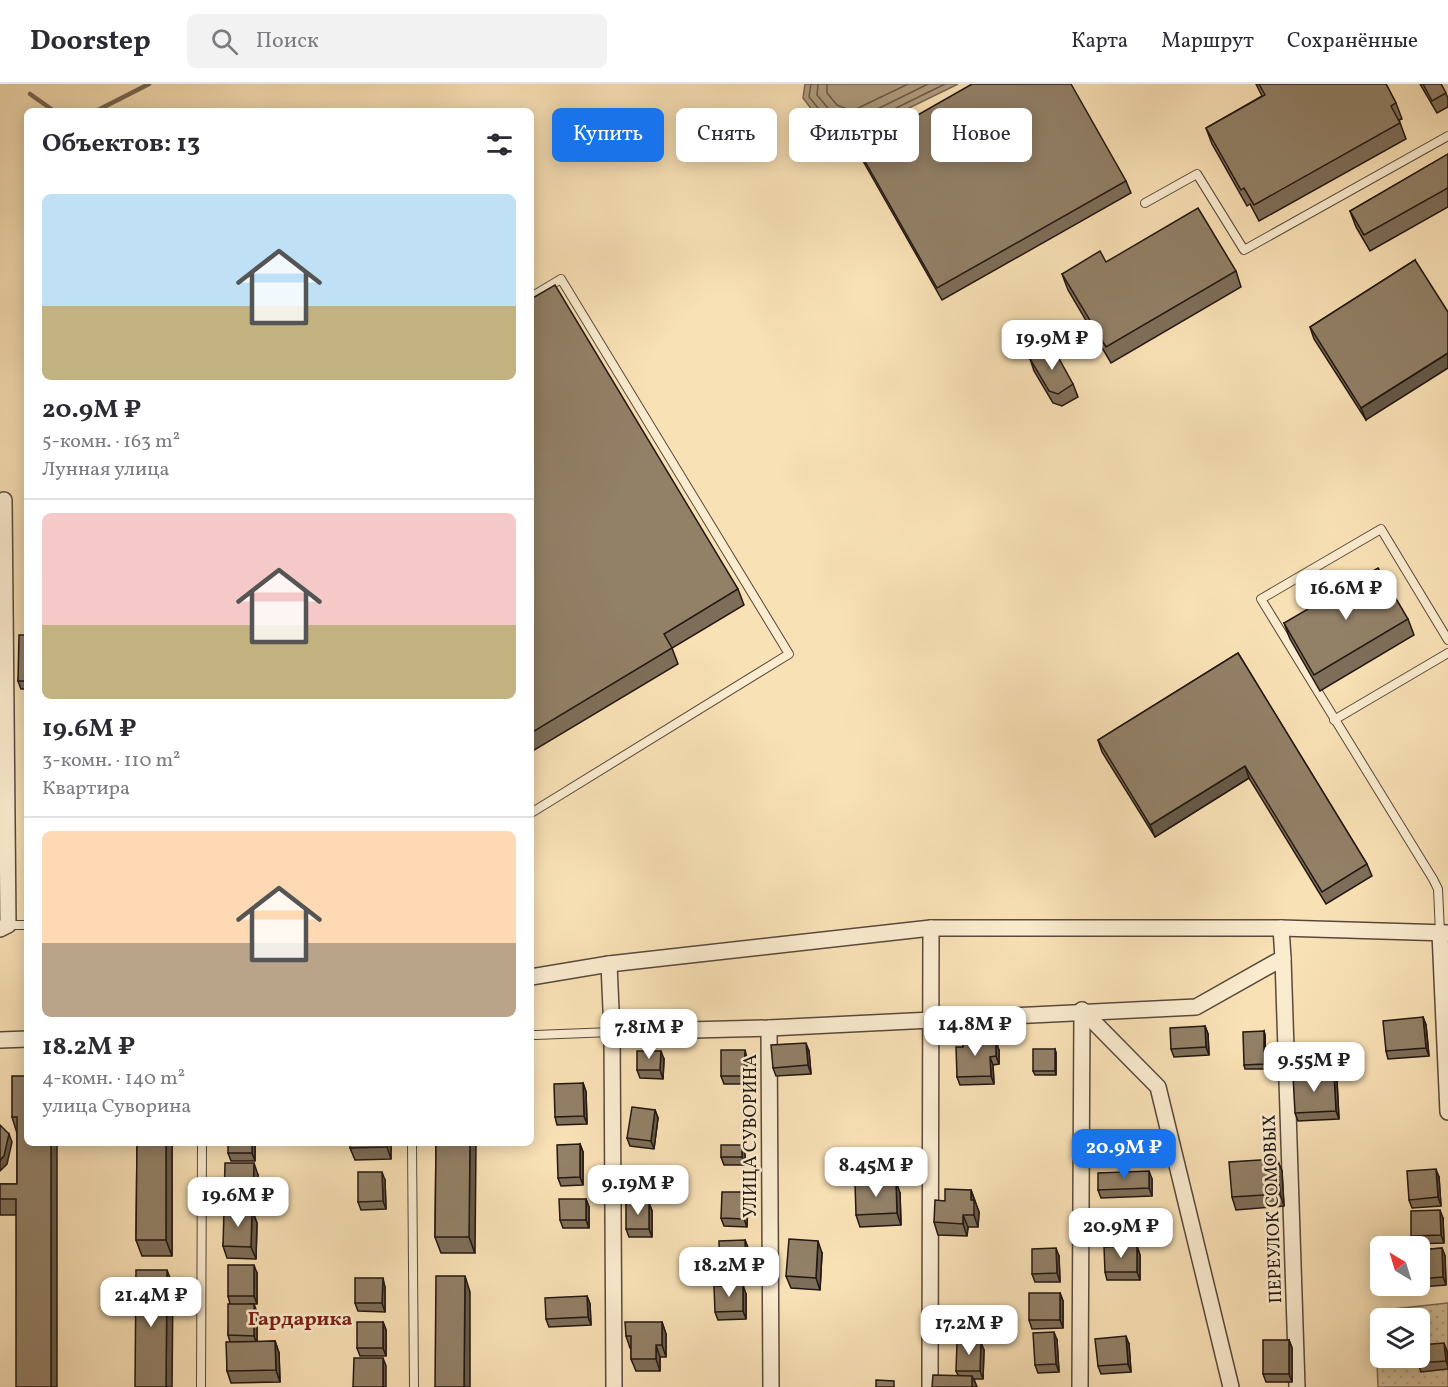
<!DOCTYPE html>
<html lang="ru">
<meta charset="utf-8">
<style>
:root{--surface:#fff;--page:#f2f2f3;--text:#2b2b33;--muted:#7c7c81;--line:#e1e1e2;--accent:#1a73e8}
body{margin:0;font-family:Vollkorn,serif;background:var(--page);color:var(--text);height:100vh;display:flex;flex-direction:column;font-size:22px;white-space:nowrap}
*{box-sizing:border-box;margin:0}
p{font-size:20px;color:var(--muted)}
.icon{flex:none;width:33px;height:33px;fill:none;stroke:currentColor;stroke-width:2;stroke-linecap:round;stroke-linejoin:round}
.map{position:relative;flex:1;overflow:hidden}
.drawer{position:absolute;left:24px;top:24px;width:510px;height:1038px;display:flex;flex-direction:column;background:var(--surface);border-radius:9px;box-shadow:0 3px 15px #0003}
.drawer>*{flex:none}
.top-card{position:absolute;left:552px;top:24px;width:570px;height:54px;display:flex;gap:12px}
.needle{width:39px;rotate:322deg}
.fabs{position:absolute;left:1370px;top:1152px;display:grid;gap:12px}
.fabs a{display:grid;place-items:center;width:60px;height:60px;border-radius:9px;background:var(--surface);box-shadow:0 3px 15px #0003;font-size:30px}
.price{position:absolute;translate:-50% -51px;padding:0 14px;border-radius:12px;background:#fff;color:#222;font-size:20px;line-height:39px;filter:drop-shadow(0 2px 3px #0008)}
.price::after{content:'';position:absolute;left:50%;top:36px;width:18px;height:14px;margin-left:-9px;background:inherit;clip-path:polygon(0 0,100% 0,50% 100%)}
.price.current{background:var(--accent);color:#fff}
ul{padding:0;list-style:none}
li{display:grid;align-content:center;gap:12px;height:318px;padding:0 18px}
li+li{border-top:2px solid var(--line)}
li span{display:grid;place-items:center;height:186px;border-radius:9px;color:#555}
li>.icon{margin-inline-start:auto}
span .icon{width:108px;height:108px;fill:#fffc;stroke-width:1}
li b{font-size:26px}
h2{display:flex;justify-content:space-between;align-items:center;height:72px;padding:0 18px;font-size:26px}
.tag{padding:0 21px;border-radius:9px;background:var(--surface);box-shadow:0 3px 15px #0003;font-size:21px;line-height:54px}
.tag.current{background:var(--accent);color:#fff}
header{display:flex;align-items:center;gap:36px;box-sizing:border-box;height:84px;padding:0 30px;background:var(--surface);border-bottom:2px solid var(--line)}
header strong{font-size:28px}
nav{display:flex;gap:33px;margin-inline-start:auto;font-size:21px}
.search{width:420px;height:54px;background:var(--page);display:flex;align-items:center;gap:15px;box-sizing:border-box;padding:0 21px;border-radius:9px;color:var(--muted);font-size:22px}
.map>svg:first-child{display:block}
.garden{fill:url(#garden-dots);stroke:#7c6b56;stroke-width:1.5;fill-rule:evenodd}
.water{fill:#b09c7e;stroke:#786753;stroke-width:1.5}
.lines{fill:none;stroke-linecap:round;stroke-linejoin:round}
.shore{stroke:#6a5a48;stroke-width:1.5}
.stream{stroke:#786753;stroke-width:4.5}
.service-casing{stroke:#584a3b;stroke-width:10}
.minor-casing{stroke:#584a3b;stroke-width:18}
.service{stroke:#fbecd0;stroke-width:8}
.minor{stroke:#fbecd0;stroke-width:15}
.wall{fill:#7e6e59;stroke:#231712;stroke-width:1.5}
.shaded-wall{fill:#665a48;stroke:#231712;stroke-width:1.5}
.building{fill:#928067;stroke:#231712;stroke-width:1.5}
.labels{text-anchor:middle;stroke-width:5;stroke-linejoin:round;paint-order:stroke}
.street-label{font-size:18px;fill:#231712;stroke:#fbecd0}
.neighbourhood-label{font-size:20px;font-weight:bold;fill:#7a1f14;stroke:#fbecd0}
</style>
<header>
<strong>Doorstep</strong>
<div class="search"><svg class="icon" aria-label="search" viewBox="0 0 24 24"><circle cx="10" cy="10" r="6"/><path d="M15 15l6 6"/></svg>Поиск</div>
<nav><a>Карта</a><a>Маршрут</a><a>Сохранённые</a></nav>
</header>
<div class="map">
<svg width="1448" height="1303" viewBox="0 0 1448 1303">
<defs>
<pattern id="garden-dots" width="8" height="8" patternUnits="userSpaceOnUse" patternTransform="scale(1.5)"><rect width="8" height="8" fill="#d5bf9a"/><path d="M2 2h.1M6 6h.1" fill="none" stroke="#b7a384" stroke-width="1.8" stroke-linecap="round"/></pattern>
</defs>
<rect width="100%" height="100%" fill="#f9e1b6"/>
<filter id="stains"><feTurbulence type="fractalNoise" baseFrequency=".00333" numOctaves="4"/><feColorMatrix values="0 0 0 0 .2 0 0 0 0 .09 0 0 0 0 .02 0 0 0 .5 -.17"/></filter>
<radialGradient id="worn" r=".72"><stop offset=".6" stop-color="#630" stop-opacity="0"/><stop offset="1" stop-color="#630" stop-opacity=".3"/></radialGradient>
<path class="garden" d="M1448,1219V1303H1378L1375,1227ZM1380,1234H1419V1274H1380Z"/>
<polygon class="water" points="805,0 958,0 854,51 823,40 803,14"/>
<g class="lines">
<g class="shore">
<polyline points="811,0 809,13 827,35 853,45 945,0"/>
<polyline points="818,0 817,11 832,29 853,37 928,0"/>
<polyline points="827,0 827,9 837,21 852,27 908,0"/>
</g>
<g class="stream">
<polyline points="30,10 54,27"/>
<polyline points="96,27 149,0"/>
</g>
<defs>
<g id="service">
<polyline points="1145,119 1197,90 1244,166 1448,52"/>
<polyline points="531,213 561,195 789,570 531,729"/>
<polyline points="1334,636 1448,569"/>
<polyline points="8,841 27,841"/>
<polyline points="1440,849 1438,805 1433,795 1261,515 1381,445 1448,556"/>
<polyline points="535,951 612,948"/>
<polyline points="412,1059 414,1303"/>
<polyline points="201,1303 202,1059"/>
</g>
<g id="minor">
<polyline points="0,845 8,841 4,416"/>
<polyline points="1440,849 1448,1028"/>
<polyline points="1283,874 1297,1303"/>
<polyline points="609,880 612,948 614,1303"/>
<polyline points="531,893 609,880 931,844 1281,844 1448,849"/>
<polyline points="1082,926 1158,1003 1231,1303"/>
<polyline points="769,944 771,1303"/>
<polyline points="612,948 769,944 1196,923 1283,874 1281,844"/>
<polyline points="0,956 27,955"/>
<polyline points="930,1303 931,844"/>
<polyline points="1080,1303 1082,926"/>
</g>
</defs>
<use href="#service" class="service-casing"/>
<use href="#minor" class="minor-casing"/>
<use href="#service" class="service"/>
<use href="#minor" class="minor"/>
</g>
<g class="wall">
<polygon points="1256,0 1386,0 1396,19 1402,35 1399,36 1406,55 1259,137 1250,120 1247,122 1212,60 1206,44 1262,12"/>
<polygon points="1420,0 1441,0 1448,14 1448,23 1437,29"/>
<polygon points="858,65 1126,97 1131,109 942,216 863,77"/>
<polygon points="1448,70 1448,123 1370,167 1356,143 1350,127"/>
<polygon points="1415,176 1366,336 1314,255 1310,243"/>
<polygon points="1106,178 1236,187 1241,203 1111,279 1068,206 1062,190"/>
<polygon points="531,215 738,505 744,521 672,564 678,580 531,668"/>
<polygon points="1030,275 1073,300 1078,313 1062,322 1053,319 1034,287"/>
<polygon points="1408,535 1414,551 1320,607 1290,555 1284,539"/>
<polygon points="27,551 27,605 21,605 18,597"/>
<polygon points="1238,569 1367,780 1372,792 1326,820 1249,694 1155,753 1102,668 1098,656"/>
<polygon points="1423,933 1426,941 1429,972 1388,975 1386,967"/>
<polygon points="1205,942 1208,950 1209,971 1174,973 1171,965"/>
<polygon points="1264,947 1265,951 1266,985 1245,985 1244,981"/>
<polygon points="987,959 999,966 999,980 993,981 994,1000 960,1001 957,993 963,963"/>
<polygon points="1055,965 1056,969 1056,991 1035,991 1033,987"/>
<polygon points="809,967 811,990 776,992 773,984"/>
<polygon points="747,974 747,1000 724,1000 721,992"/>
<polygon points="664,975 663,995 640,994 637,986"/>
<polygon points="1334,989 1337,997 1339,1035 1298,1037 1295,1029"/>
<polygon points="27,992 16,1131 0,1131 0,1100 17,1100 17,1049 12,1033"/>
<polygon points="583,999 586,1008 587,1040 557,1041 555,1033"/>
<polygon points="655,1026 658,1034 654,1065 630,1062 627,1054"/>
<polygon points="137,1059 172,1059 172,1172 142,1172 136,1156"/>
<polygon points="255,1059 255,1077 231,1077 228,1069"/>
<polygon points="391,1059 391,1075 355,1076 350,1064"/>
<polygon points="436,1059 475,1169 441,1169 435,1153"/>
<polygon points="580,1060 583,1068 583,1101 561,1102 558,1094"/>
<polygon points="742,1061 745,1069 745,1081 724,1081 721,1073"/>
<polygon points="1277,1075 1282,1087 1284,1122 1236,1126 1232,1113"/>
<polygon points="258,1091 257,1128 253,1128 257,1139 256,1175 227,1174 223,1162 228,1126 224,1115"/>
<polygon points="1439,1093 1441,1122 1412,1124 1409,1116"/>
<polygon points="1152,1095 1152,1112 1101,1114 1098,1106"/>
<polygon points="385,1096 386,1125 361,1126 358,1118"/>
<polygon points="971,1106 979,1128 978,1143 968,1143 967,1152 938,1151 934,1138 945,1117"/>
<polygon points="900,1109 901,1141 860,1143 856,1131"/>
<polygon points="586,1115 589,1123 589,1144 563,1144 560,1136"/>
<polygon points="748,1116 747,1143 724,1142 721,1134"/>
<polygon points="649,1119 652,1127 652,1153 629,1153 626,1145"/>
<polygon points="1443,1134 1444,1159 1414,1160 1411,1152"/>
<polygon points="745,1156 748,1164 749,1198 723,1199 720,1191"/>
<polygon points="1137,1162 1140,1171 1140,1196 1107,1196 1105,1188"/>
<polygon points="1442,1164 1445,1172 1446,1201 1421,1203 1419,1196 1419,1166"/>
<polygon points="822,1169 820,1206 791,1204 786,1192"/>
<polygon points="1059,1172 1060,1198 1035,1198 1032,1190"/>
<polygon points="257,1189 257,1220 249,1220 257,1228 257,1258 275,1257 279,1269 280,1298 231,1299 227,1287 230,1258 228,1251 230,1220 228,1212"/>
<polygon points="385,1203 385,1228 358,1227 355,1219"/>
<polygon points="1060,1209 1063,1217 1063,1244 1032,1245 1029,1236"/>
<polygon points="746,1210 746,1235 718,1236 715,1228"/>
<polygon points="587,1212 590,1220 591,1241 549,1243 546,1235"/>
<polygon points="383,1238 386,1246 386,1272 360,1272 357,1264"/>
<polygon points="662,1238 666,1250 666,1273 660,1273 660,1287 636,1287 631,1275 631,1264 630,1264 626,1252"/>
<polygon points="1057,1256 1059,1288 1038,1289 1035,1281"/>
<polygon points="1289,1256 1292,1264 1292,1298 1266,1298 1263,1290"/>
<polygon points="1129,1260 1131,1288 1101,1290 1098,1282"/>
<polygon points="984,1266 983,1295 974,1295 977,1303 958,1291 956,1287"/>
<polygon points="1447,1267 1448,1285 1421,1288 1418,1279"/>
</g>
<g class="shaded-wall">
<polygon points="1448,269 1448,284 1366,336 1361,324"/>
<polygon points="1245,682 1249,694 1155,753 1150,741"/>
<polygon points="1423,933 1426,941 1429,972 1426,964"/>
<polygon points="1205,942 1208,950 1209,971 1206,963"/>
<polygon points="1264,947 1265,951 1266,985 1264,980"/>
<polygon points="996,958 999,966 999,980 996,972"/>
<polygon points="806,959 809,967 811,990 808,981"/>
<polygon points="1055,965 1056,969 1056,991 1055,987"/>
<polygon points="745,966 747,974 747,1000 744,992"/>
<polygon points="661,967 664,975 663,995 660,986"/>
<polygon points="990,973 993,981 994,1000 991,992"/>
<polygon points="1334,989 1337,997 1339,1035 1336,1027"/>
<polygon points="583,999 586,1008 587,1040 584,1032"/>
<polygon points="655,1026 658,1034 654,1065 651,1057"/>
<polygon points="9,1050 12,1058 7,1080 0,1087 0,1076"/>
<rect x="51" y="1059" width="6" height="244"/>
<polygon points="166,1059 172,1059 172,1172 166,1156"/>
<polygon points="252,1059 255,1059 255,1077 252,1069"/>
<polygon points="387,1059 391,1059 391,1075 387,1063"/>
<polygon points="470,1059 476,1059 475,1169 469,1153"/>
<polygon points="580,1060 583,1068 583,1101 580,1093"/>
<polygon points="742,1061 745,1069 745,1081 742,1073"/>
<polygon points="1277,1075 1282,1087 1284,1122 1280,1110"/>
<polygon points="254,1079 258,1091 257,1128 253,1116"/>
<polygon points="1436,1085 1439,1093 1441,1122 1438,1113"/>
<polygon points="1149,1087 1152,1095 1152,1112 1149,1104"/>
<polygon points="382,1088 385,1096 386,1125 383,1117"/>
<polygon points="896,1097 900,1109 901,1141 897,1129"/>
<polygon points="971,1106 979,1128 978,1143 974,1131 971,1116"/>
<polygon points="745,1108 748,1116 747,1143 744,1135"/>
<polygon points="586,1115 589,1123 589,1144 586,1136"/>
<polygon points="649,1119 652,1127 652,1153 649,1145"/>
<polygon points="252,1126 257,1139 256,1175 251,1163"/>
<polygon points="1440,1126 1443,1134 1444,1159 1441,1151"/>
<polygon points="963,1131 968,1143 967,1152 963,1140"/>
<polygon points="745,1156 748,1164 749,1198 746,1190"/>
<polygon points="818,1157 822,1169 820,1206 816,1194"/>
<polygon points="1137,1162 1140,1171 1140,1196 1137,1188"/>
<polygon points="1056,1164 1059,1172 1060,1198 1057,1189"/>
<polygon points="1442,1164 1445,1172 1446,1201 1443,1193"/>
<polygon points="254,1181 257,1189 257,1220 254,1212"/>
<polygon points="167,1186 173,1202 172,1303 166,1303"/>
<polygon points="465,1192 470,1208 470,1303 464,1303"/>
<polygon points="383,1194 385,1203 385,1228 382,1219"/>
<polygon points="743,1201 746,1210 746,1235 743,1227"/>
<polygon points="1060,1209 1063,1217 1063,1244 1060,1236"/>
<polygon points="587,1212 590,1220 591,1241 588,1233"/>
<polygon points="254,1220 257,1228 257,1260 254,1252"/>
<polygon points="383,1238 386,1246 386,1272 383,1264"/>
<polygon points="662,1238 666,1250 666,1273 662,1261"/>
<polygon points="1054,1248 1057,1256 1059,1288 1056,1280"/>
<polygon points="1126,1252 1129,1260 1131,1288 1128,1280"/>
<polygon points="1289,1256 1292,1264 1292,1298 1289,1290"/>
<polygon points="275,1257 279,1269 280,1298 276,1286"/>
<polygon points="981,1258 984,1266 983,1295 980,1287"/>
<polygon points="1444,1259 1447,1267 1448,1283 1446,1277"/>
<polygon points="656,1261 660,1273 660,1287 656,1275"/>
<polygon points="383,1274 386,1282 386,1303 383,1303"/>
<polygon points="972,1292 977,1303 972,1303"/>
</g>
<g class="building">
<polygon points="972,0 1071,0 1126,97 937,204 858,65"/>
<polygon points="1259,0 1386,0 1396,19 1391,22 1400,39 1254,121 1244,104 1241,106 1206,44 1265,11"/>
<polygon points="1423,0 1441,0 1446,9 1432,17"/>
<polygon points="1448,70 1448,104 1364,151 1350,127"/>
<polygon points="1198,124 1236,187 1106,263 1062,190 1100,167 1106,178"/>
<polygon points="1415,176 1448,228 1448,269 1361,324 1310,243"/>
<polygon points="555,201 738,505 664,550 672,564 531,649 531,215"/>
<polygon points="1052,262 1073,300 1058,310 1049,307 1030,275"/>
<polygon points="1378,484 1408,535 1314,591 1284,539"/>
<polygon points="19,551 27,551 27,597 18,597"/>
<polygon points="1238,569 1367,780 1322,808 1245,682 1150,741 1098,656"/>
<polygon points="25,670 27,670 27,699"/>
<polygon points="1423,933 1426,964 1386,967 1383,937"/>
<polygon points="1205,942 1206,963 1171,965 1170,944"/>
<polygon points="1264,947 1264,980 1244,981 1243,948"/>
<polygon points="962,953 985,953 985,959 996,958 996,972 990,973 991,992 957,993 956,963 963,963"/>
<polygon points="806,959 808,981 773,984 771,961"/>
<rect x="1033" y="965" width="22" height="22"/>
<polygon points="721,966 745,966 744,992 721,992"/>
<polygon points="637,967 661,967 660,986 637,986"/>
<polygon points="1334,989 1336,1027 1295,1029 1293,991"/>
<polygon points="12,992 27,992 27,1059 51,1059 51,1303 16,1303 16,1115 0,1115 0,1100 17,1100 17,1033 12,1033"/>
<polygon points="583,999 584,1032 555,1033 554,1000"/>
<polygon points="632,1023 655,1026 651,1057 627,1054"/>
<polygon points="0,1041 9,1050 4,1072 0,1076"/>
<polygon points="137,1059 166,1059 166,1156 136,1156"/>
<rect x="228" y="1059" width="24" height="10"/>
<polygon points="350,1059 387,1059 387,1063 350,1064"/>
<polygon points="436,1059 470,1059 469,1153 435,1153"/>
<polygon points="580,1060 580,1093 558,1094 557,1061"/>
<rect x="721" y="1061" width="21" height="12"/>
<polygon points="1277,1075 1280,1110 1232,1113 1229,1078"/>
<polygon points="225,1079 254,1079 253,1116 224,1115"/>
<polygon points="1436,1085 1438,1113 1409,1116 1407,1087"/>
<polygon points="1149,1087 1149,1104 1098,1106 1098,1089"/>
<polygon points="358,1088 382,1088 383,1117 358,1118"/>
<polygon points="896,1097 897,1129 856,1131 855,1099"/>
<polygon points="945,1105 971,1106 971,1116 974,1116 974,1131 963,1131 963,1140 934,1138 935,1116 945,1117"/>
<polygon points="722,1108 745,1108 744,1135 721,1134"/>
<polygon points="559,1115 586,1115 586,1136 560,1136"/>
<rect x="626" y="1119" width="23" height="26"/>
<polygon points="224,1126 252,1126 251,1163 223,1162"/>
<polygon points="1440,1126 1441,1151 1411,1152 1411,1127"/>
<polygon points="789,1155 818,1157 816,1194 786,1192"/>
<polygon points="745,1156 746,1190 720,1191 719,1157"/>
<polygon points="1137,1162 1137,1188 1105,1188 1104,1163"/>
<polygon points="1056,1164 1057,1189 1032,1190 1032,1165"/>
<polygon points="1442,1164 1443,1193 1419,1195 1419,1166"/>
<rect x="228" y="1181" width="26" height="31"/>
<polygon points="136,1186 167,1186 166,1303 135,1303"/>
<polygon points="436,1192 465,1192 464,1303 435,1303"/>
<polygon points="355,1194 383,1194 382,1219 355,1219"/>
<polygon points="743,1201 743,1227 715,1228 714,1202"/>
<rect x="1029" y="1209" width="31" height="27"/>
<polygon points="587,1212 588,1233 546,1235 545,1214"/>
<polygon points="228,1220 254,1220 254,1252 228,1251"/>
<rect x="357" y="1238" width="26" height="26"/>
<polygon points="625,1238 662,1238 662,1261 656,1261 656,1275 631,1275 631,1252 626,1252"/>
<polygon points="1054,1248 1056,1280 1035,1281 1033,1249"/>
<polygon points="1126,1252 1128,1280 1098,1282 1095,1255"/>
<rect x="1263" y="1256" width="26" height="34"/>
<polygon points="275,1257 276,1286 227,1287 226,1258"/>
<polygon points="957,1258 981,1258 980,1287 956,1287"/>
<polygon points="1444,1259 1446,1277 1418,1279 1419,1261"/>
<polygon points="354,1274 383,1274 383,1303 353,1303"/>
<polygon points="933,1291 972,1292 972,1303 932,1303"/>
<polygon points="876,1296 894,1297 894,1303 876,1303"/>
</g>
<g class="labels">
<g class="street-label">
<text transform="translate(750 1052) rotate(-90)" y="6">УЛИЦА СУВОРИНА</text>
<text transform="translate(1272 1125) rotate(-92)" y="6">ПЕРЕУЛОК СОМОВЫХ</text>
</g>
<g class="neighbourhood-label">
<text x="300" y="1241">Гардарика</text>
</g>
</g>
<rect width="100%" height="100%" filter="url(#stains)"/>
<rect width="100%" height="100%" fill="url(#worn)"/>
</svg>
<div class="fabs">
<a><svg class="needle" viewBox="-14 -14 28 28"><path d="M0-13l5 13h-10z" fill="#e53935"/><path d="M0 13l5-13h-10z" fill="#7c7c81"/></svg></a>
<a><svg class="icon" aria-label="layers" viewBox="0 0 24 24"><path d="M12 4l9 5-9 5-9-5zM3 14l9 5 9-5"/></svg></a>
</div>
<b class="price" style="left:1052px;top:287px">19.9M ₽</b>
<b class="price" style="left:1346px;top:537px">16.6M ₽</b>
<b class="price" style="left:975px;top:973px">14.8M ₽</b>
<b class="price" style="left:649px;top:976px">7.81M ₽</b>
<b class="price" style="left:1314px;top:1009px">9.55M ₽</b>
<b class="price current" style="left:1124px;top:1096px">20.9M ₽</b>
<b class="price" style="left:876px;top:1114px">8.45M ₽</b>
<b class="price" style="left:638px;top:1132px">9.19M ₽</b>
<b class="price" style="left:238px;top:1144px">19.6M ₽</b>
<b class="price" style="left:1121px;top:1175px">20.9M ₽</b>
<b class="price" style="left:729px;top:1214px">18.2M ₽</b>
<b class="price" style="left:151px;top:1244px">21.4M ₽</b>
<b class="price" style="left:969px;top:1272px">17.2M ₽</b>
<div class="top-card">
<a class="tag current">Купить</a>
<a class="tag">Снять</a>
<a class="tag">Фильтры</a>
<a class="tag">Новое</a>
</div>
<section class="drawer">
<h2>Объектов: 13<svg class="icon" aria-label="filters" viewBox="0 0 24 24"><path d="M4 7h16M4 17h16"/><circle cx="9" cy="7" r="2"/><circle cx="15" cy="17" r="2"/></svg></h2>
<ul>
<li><span style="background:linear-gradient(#bfe0f5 60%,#c2b280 0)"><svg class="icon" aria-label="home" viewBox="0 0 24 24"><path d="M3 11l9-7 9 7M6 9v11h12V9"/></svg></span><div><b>20.9M ₽</b><p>5-комн. · 163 m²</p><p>Лунная улица</p></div></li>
<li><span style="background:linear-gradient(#f6c9c9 60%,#c2b280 0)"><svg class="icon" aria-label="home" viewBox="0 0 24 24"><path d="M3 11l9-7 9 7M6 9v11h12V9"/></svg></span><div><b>19.6M ₽</b><p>3-комн. · 110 m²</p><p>Квартира</p></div></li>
<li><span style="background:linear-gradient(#ffd9b3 60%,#b9a48a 0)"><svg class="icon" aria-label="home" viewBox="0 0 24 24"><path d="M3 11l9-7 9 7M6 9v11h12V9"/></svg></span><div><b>18.2M ₽</b><p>4-комн. · 140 m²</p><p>улица Суворина</p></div></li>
</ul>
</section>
</div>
